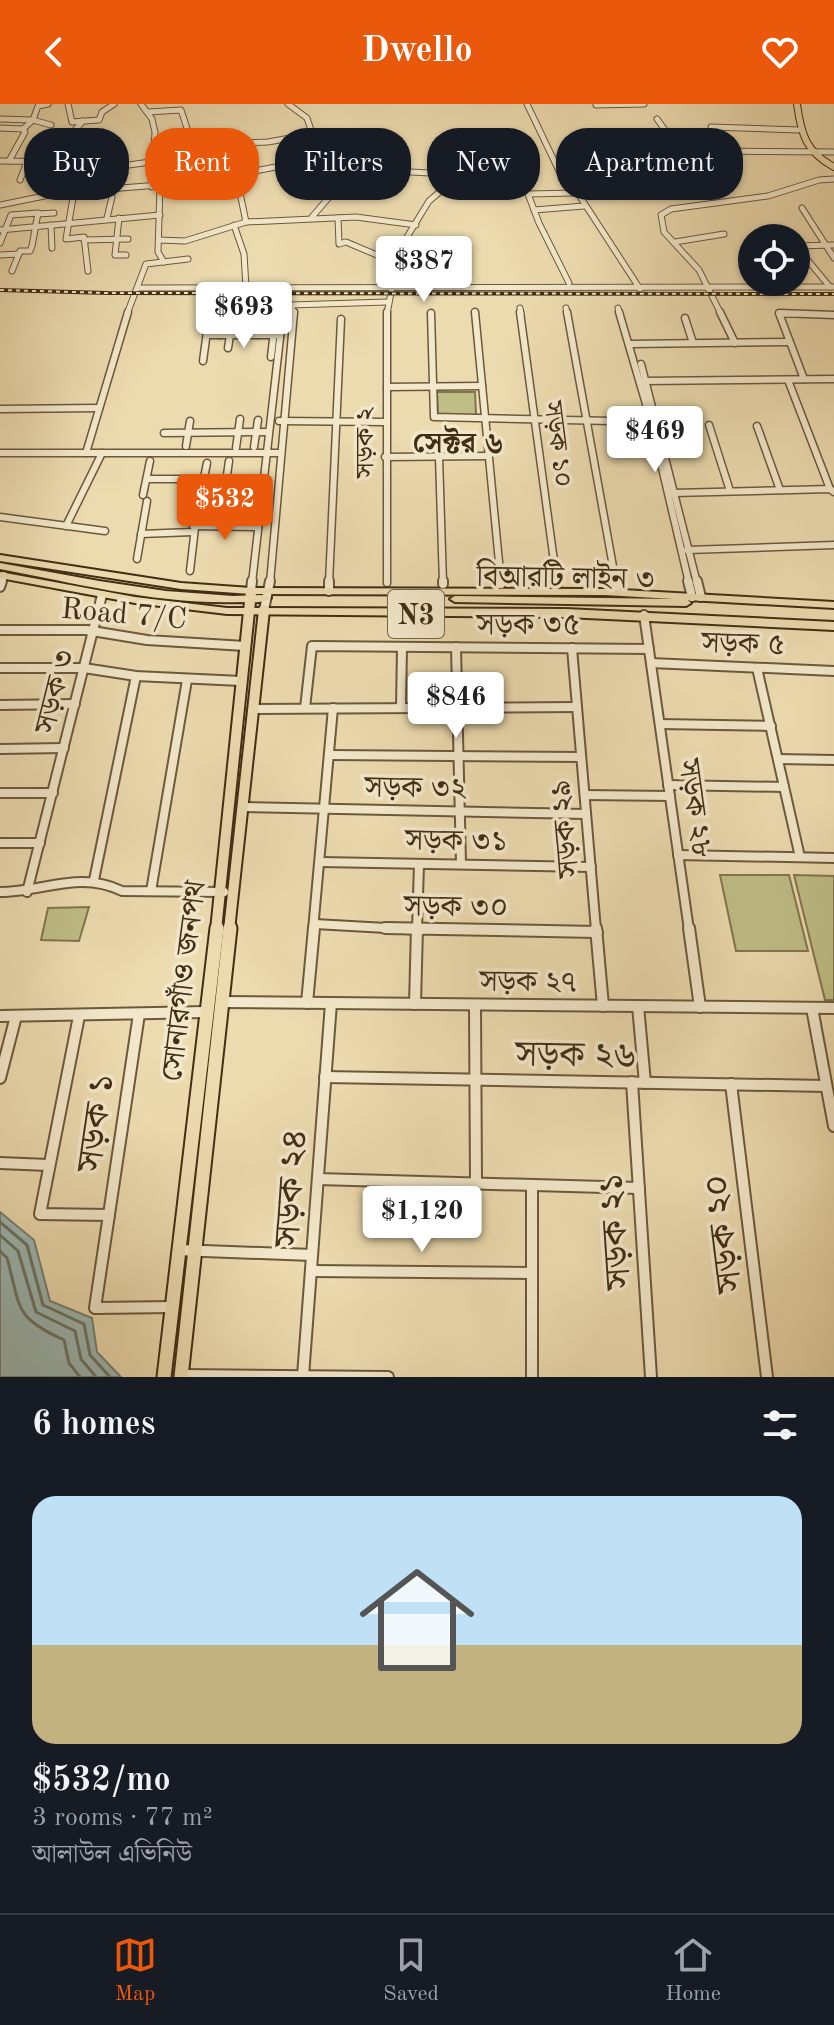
<!DOCTYPE html>
<meta charset="utf-8">
<style>
:root{--surface:#171b24;--page:#242831;--text:#f1f3f6;--muted:#9ea1a6;--line:#363941;--accent:#ea580c}
body{margin:0;font-family:"Old Standard TT","Noto Serif Bengali",serif;background:var(--page);color:var(--text);height:100vh;display:flex;flex-direction:column;font-size:30px;white-space:nowrap}
*{box-sizing:border-box;margin:0}
p{font-size:26px;color:var(--muted)}
.icon{flex:none;width:44px;height:44px;fill:none;stroke:currentColor;stroke-width:2;stroke-linecap:round;stroke-linejoin:round}
.map{position:relative;height:1273px;overflow:hidden}
.side{display:flex;flex-direction:column;background:var(--surface);flex:1}
.side>*{flex:none}
.banner{position:absolute;left:24px;top:24px;width:786px;height:72px;display:flex;gap:16px}
.tools{position:absolute;left:738px;top:120px;display:grid;gap:16px}
.tools a{display:grid;place-items:center;width:72px;height:72px;border-radius:50%;background:var(--surface);box-shadow:0 2px 6px #0004;font-size:40px}
.price{position:absolute;translate:-50% -68px;padding:0 18px;border-radius:8px;background:#fff;color:#222;font-size:26px;line-height:52px;filter:drop-shadow(0 2px 4px #0008)}
.price::after{content:'';position:absolute;left:50%;top:48px;width:24px;height:18px;margin-left:-12px;background:inherit;clip-path:polygon(0 0,100% 0,50% 100%)}
.price.current{background:var(--accent);color:#fff}
ul{padding:0;list-style:none}
li{display:grid;align-content:center;gap:16px;height:424px;padding:0 32px}
li span{display:grid;place-items:center;height:248px;border-radius:24px;color:#555}
li>.icon{margin-inline-start:auto}
span .icon{width:144px;height:144px;fill:#fffc;stroke-width:1}
li b{font-size:34px}
h2{display:flex;justify-content:space-between;align-items:center;height:96px;padding:0 32px;font-size:34px}
.pill{padding:0 28px;border-radius:32px;background:var(--surface);box-shadow:0 2px 6px #0004;font-size:28px;line-height:72px}
.pill.current{background:var(--accent);color:#fff}
header{display:flex;justify-content:space-between;align-items:center;height:104px;padding:0 32px;background:var(--accent);color:#fff;font-size:36px;font-weight:700}
.tabs{display:flex;justify-content:space-around;align-items:center;height:112px;border-top:2px solid var(--line);background:var(--surface);font-size:22px;color:var(--muted)}
.tabs a{display:grid;justify-items:center;gap:4px}
.tabs .current{color:var(--accent)}
.map>svg:first-child{display:block}
.green{fill:#bfbe86;stroke:#80764e;stroke-width:2}
.water{fill:#9cb9b4;stroke:#788174;stroke-width:2}
.lines{fill:none;stroke-linecap:round;stroke-linejoin:round}
.shore{stroke:#6e7464;stroke-width:3}
.minor-far3-casing{stroke:#6c593c;stroke-width:7}
.minor-far2-casing{stroke:#6c593c;stroke-width:9}
.minor-far1-casing{stroke:#6c593c;stroke-width:12}
.minor-casing{stroke:#6c593c;stroke-width:14}
.major-far2-casing{stroke:#412e15;stroke-width:8}
.major-far1-casing{stroke:#412e15;stroke-width:14}
.major-casing{stroke:#412e15;stroke-width:17}
.highway-casing{stroke:#412e15;stroke-width:4}
.minor-far3{stroke:#f3e8cb;stroke-width:5}
.minor-far2{stroke:#f3e8cb;stroke-width:6}
.minor-far1{stroke:#f3e8cb;stroke-width:8}
.minor{stroke:#f3e8cb;stroke-width:10}
.major-far2{stroke:#ecdbaf;stroke-width:6}
.major-far1{stroke:#ecdbaf;stroke-width:10}
.major{stroke:#ecdbaf;stroke-width:13}
.highway{fill:#ecdbaf;fill-rule:evenodd}
.rail-casing{stroke:#412e15;stroke-width:4}
.rail{stroke:#f3e8cb;stroke-width:2;stroke-dasharray:4;stroke-linecap:butt}
.labels{text-anchor:middle;stroke-width:7;stroke-linejoin:round;paint-order:stroke}
.far-street-label{font-size:26px;fill:#412e15;stroke:#f3e8cb}
.far-quarter-label{font-size:28px;font-weight:bold;fill:#412e15;stroke:#f3e8cb}
.shield{fill:#f3e8cb;stroke:#76664c;stroke-width:2}
.shield-label{font-size:28px;font-weight:bold;fill:#412e15}
.street-label{font-size:30px;fill:#412e15;stroke:#f3e8cb}
.near-street-label{font-size:36px;fill:#412e15;stroke:#f3e8cb}
</style>
<header><svg class="icon" aria-label="back" viewBox="0 0 24 24"><path d="M15 5l-7 7 7 7"/></svg>Dwello<svg class="icon" aria-label="heart" viewBox="0 0 24 24"><path d="M12 20l-8-8c-3-5 5-10 8-4 3-6 11-1 8 4z"/></svg></header>
<div class="map">
<svg width="834" height="1273" viewBox="0 0 834 1273">
<rect width="100%" height="100%" fill="#ecdbaf"/>
<filter id="stains"><feTurbulence type="fractalNoise" baseFrequency=".0025" numOctaves="4"/><feColorMatrix values="0 0 0 0 .2 0 0 0 0 .09 0 0 0 0 .02 0 0 0 .5 -.17"/></filter>
<radialGradient id="worn" r=".72"><stop offset=".6" stop-color="#630" stop-opacity="0"/><stop offset="1" stop-color="#630" stop-opacity=".3"/></radialGradient>
<g class="green">
<polygon points="437,288 475,288 476,311 438,311"/>
<polygon points="720,771 789,771 808,847 736,847"/>
<polygon points="794,771 834,772 834,896 825,896"/>
<polygon points="89,803 79,837 41,836 48,804"/>
</g>
<polygon class="water" points="0,1108 34,1136 50,1197 92,1214 97,1248 121,1273 0,1273"/>
<g class="lines">
<g class="shore">
<polyline points="0,1118 27,1141 43,1201 84,1220 90,1251 110,1273"/>
<polyline points="0,1131 18,1147 36,1208 75,1227 81,1255 96,1273"/>
<path d="M0,1147L7,1154C21,1204 13,1213 64,1236L69,1259L80,1273"/>
</g>
<defs>
<g id="minor-far3">
<polyline points="68,0 72,18 99,16 102,8 114,0"/>
<polyline points="141,0 152,15 155,28 152,83"/>
<polyline points="288,0 307,14 318,47 338,71 337,84 312,113"/>
<polyline points="527,0 561,71 646,62 669,54 715,47 834,48"/>
<polyline points="596,1 644,0"/>
<polyline points="148,8 181,6 197,55 204,66 201,76"/>
<polyline points="0,15 32,16"/>
<polyline points="657,15 683,51"/>
<polyline points="33,16 51,21"/>
<polyline points="83,17 67,35 87,40"/>
<polyline points="711,23 799,26"/>
<polyline points="0,24 23,25"/>
<polyline points="192,41 268,38 312,30"/>
<polyline points="0,57 71,58"/>
<polyline points="9,57 25,28 23,25 33,16 38,2 48,0"/>
<polyline points="47,58 58,38 67,35"/>
<polyline points="116,63 116,84"/>
<polyline points="629,63 604,37 631,33 657,56"/>
<polyline points="566,71 640,185"/>
<polyline points="20,76 27,58"/>
<polyline points="160,82 158,148 164,158"/>
<polyline points="74,88 66,135 84,133 88,167"/>
<polyline points="59,89 56,78 61,76 62,70 195,52"/>
<polyline points="529,90 574,89"/>
<polyline points="0,101 59,89 196,78 281,62 371,57 373,66 522,74 539,119 569,179"/>
<polyline points="802,104 834,154"/>
<polyline points="534,106 584,102"/>
<polyline points="38,110 54,109"/>
<polyline points="107,114 112,93 110,85"/>
<polyline points="119,114 115,151 126,151"/>
<polyline points="338,114 339,140 346,138 396,159"/>
<polyline points="246,118 356,113 416,121"/>
<polyline points="51,121 52,144"/>
<polyline points="234,121 244,150 246,183"/>
<polyline points="0,126 160,111"/>
<polyline points="84,136 128,135"/>
<polyline points="159,136 185,137 246,118 236,70"/>
<polyline points="675,138 724,130"/>
<polyline points="0,139 11,111 38,109 32,142 30,147 20,147 12,167"/>
<polyline points="796,142 830,183"/>
<polyline points="796,142 834,141"/>
<polyline points="0,151 19,150"/>
<polyline points="138,184 834,183"/>
<polyline points="291,201 387,198"/>
<polyline points="291,201 294,210"/>
<polyline points="520,204 521,210"/>
<polyline points="566,204 567,210"/>
<polyline points="618,204 620,210"/>
<polyline points="127,210 146,160 188,155"/>
<polyline points="283,210 291,201"/>
<polyline points="387,210 399,146 429,97 461,70"/>
<polyline points="721,210 699,166 664,128 661,111 671,105 768,92 819,76 834,75"/>
<polyline points="779,210 797,210"/>
</g>
<g id="minor-far2">
<polyline points="387,208 387,479"/>
<polyline points="475,208 501,479"/>
<polyline points="520,208 557,479"/>
<polyline points="567,208 616,479"/>
<polyline points="619,208 651,317 689,479"/>
<polyline points="720,208 735,239"/>
<polyline points="431,209 434,313 657,318"/>
<polyline points="685,214 693,239"/>
<polyline points="207,231 280,231"/>
<polyline points="220,231 223,212"/>
<polyline points="238,231 239,211"/>
<polyline points="258,231 259,210"/>
<polyline points="631,240 788,238"/>
<polyline points="228,244 230,231"/>
<polyline points="271,253 276,209"/>
<polyline points="203,257 209,213"/>
<polyline points="641,260 697,479"/>
<polyline points="804,275 779,209 834,211"/>
<polyline points="788,276 830,385"/>
<polyline points="643,277 834,275"/>
<polyline points="387,283 482,282"/>
<polyline points="0,305 99,304"/>
<polyline points="279,317 386,318"/>
<polyline points="709,321 730,387"/>
<polyline points="757,322 780,386"/>
<polyline points="164,329 267,328"/>
<polyline points="186,342 190,317"/>
<polyline points="254,343 258,316"/>
<polyline points="236,344 240,315"/>
<polyline points="0,349 280,349"/>
<polyline points="86,349 128,208"/>
<polyline points="385,353 489,352"/>
<polyline points="439,353 443,479"/>
<polyline points="147,375 262,375"/>
<polyline points="201,389 207,359"/>
<polyline points="673,389 830,385 834,388"/>
<polyline points="143,391 150,357"/>
<polyline points="224,392 229,357"/>
<polyline points="0,413 105,427"/>
<polyline points="66,422 102,349"/>
<polyline points="193,422 258,423"/>
<polyline points="141,430 192,428"/>
<polyline points="687,446 834,441"/>
<polyline points="137,455 147,397"/>
<polyline points="190,467 198,398"/>
<polyline points="1,479 4,471"/>
<polyline points="252,479 283,208"/>
<polyline points="270,479 294,208"/>
<polyline points="329,479 341,215"/>
</g>
<g id="minor-far1">
<polyline points="443,477 443,480"/>
<polyline points="501,477 501,480"/>
<polyline points="557,477 557,480"/>
<polyline points="616,477 617,483"/>
<polyline points="688,477 692,493"/>
<polyline points="697,477 701,493"/>
<polyline points="0,483 2,477"/>
<polyline points="251,487 252,477"/>
<polyline points="329,487 329,477"/>
<polyline points="264,506 270,477"/>
<polyline points="644,511 689,826"/>
<polyline points="0,526 86,526 147,536 245,542"/>
<polyline points="456,543 461,760"/>
<polyline points="572,544 596,826"/>
<polyline points="651,559 834,567"/>
<polyline points="0,564 84,564 136,572 241,577"/>
<polyline points="757,564 800,753"/>
<polyline points="0,601 75,600"/>
<polyline points="305,604 312,542 649,545"/>
<polyline points="401,604 402,543"/>
<polyline points="253,605 577,603"/>
<polyline points="660,620 771,622"/>
<polyline points="0,645 64,644"/>
<polyline points="330,651 581,653"/>
<polyline points="778,655 834,656"/>
<polyline points="668,681 784,683"/>
<polyline points="0,689 53,689"/>
<polyline points="585,691 670,692"/>
<polyline points="243,703 586,710"/>
<polyline points="0,739 40,739"/>
<polyline points="678,751 834,754"/>
<polyline points="321,758 591,763"/>
<polyline points="94,776 136,572"/>
<polyline points="151,787 187,576"/>
<path d="M0,788C43,788 80,766 122,787L224,788"/>
<polyline points="27,788 102,491"/>
<polyline points="315,820 422,826"/>
<polyline points="313,826 333,604"/>
<polyline points="417,826 419,760"/>
</g>
<g id="minor">
<polyline points="385,824 597,828"/>
<polyline points="596,824 603,902"/>
<polyline points="689,824 700,903"/>
<polyline points="222,898 834,904"/>
<polyline points="307,899 314,824"/>
<polyline points="415,900 417,824"/>
<polyline points="475,901 476,1079"/>
<polyline points="638,902 645,979"/>
<polyline points="812,904 834,1022"/>
<polyline points="139,910 95,1204 172,1203"/>
<polyline points="0,912 206,908"/>
<polyline points="79,912 40,1110 109,1111"/>
<polyline points="325,973 826,982"/>
<polyline points="0,974 16,912"/>
<polyline points="632,978 651,1273"/>
<polyline points="731,980 767,1273"/>
<polyline points="0,1059 48,1061"/>
<polyline points="318,1075 639,1084"/>
<polyline points="532,1081 532,1273"/>
<polyline points="178,1146 312,1151"/>
<polyline points="311,1167 532,1169"/>
<polyline points="182,1271 388,1273"/>
<polyline points="303,1272 331,899"/>
</g>
<path id="major-far2" d="M797,0C801,30 806,48 834,63"/>
<g id="major-far1">
<polyline points="216,826 251,488"/>
<polyline points="229,826 264,506"/>
</g>
<g id="major">
<polyline points="164,1273 217,824"/>
<polyline points="181,1273 230,824"/>
</g>
<g id="highway">
<polygon points="0,451 181,479 251,484 605,485 834,498 834,504 688,496 691,499 686,502 455,498 450,495 455,492 674,495 605,491 251,490 181,485 0,457"/>
<path d="M0,459L99,477L166,487L233,492L266,491L271,494C263,500 251,498 241,498C160,501 79,480 0,465Z"/>
<polygon points="0,468 135,493 227,504 566,505 834,518 834,526 566,513 227,510 135,499 0,474"/>
</g>
</defs>
<use href="#minor-far3" class="minor-far3-casing"/>
<use href="#minor-far2" class="minor-far2-casing"/>
<use href="#minor-far1" class="minor-far1-casing"/>
<use href="#minor" class="minor-casing"/>
<use href="#major-far2" class="major-far2-casing"/>
<use href="#major-far1" class="major-far1-casing"/>
<use href="#major" class="major-casing"/>
<use href="#highway" class="highway-casing"/>
<use href="#minor-far3" class="minor-far3"/>
<use href="#minor-far2" class="minor-far2"/>
<use href="#minor-far1" class="minor-far1"/>
<use href="#minor" class="minor"/>
<use href="#major-far2" class="major-far2"/>
<use href="#major-far1" class="major-far1"/>
<use href="#major" class="major"/>
<use href="#highway" class="highway"/>
<defs>
<polyline id="rail" points="0,186 108,189 834,190"/>
</defs>
<use href="#rail" class="rail-casing"/>
<use href="#rail" class="rail"/>
</g>
<g class="labels">
<g class="far-street-label">
<text transform="translate(364 339) rotate(-90)" y="9">সড়ক ২</text>
<text transform="translate(559 340) rotate(83)" y="9">সড়ক ১০</text>
</g>
<g class="far-quarter-label">
<text x="458" y="348">সেক্টর ৬</text>
</g>
<rect class="shield" x="388" y="486" width="56" height="48" rx="6"/>
<g class="shield-label">
<text x="416" y="520">N3</text>
</g>
<g class="street-label">
<text transform="translate(566 473) rotate(1)" y="10">বিআরটি লাইন ৩</text>
<text transform="translate(124 509) rotate(5)" y="10">Road 7/C</text>
<text x="528" y="530">সড়ক ৩৫</text>
<text transform="translate(743 539) rotate(2)" y="10">সড়ক ৫</text>
<text transform="translate(54 587) rotate(-76)" y="10">সড়ক ৩</text>
<text transform="translate(415 683) rotate(1)" y="10">সড়ক ৩২</text>
<text transform="translate(696 704) rotate(82)" y="10">সড়ক ২৮</text>
<text transform="translate(564 725) rotate(-95)" y="10">সড়ক ২৯</text>
<text transform="translate(456 736) rotate(1)" y="10">সড়ক ৩১</text>
<text transform="translate(456 802) rotate(1)" y="10">সড়ক ৩০</text>
<text transform="translate(183 877) rotate(-83)" y="10">সোনারগাঁও জনপথ</text>
<text transform="translate(528 877) rotate(1)" y="10">সড়ক ২৭</text>
</g>
<g class="near-street-label">
<text transform="translate(576 949) rotate(1)" y="13">সড়ক ২৬</text>
<text transform="translate(94 1019) rotate(-82)" y="13">সড়ক ১</text>
<text transform="translate(289 1084) rotate(-86)" y="13">সড়ক ২৪</text>
<text transform="translate(613 1128) rotate(-94)" y="13">সড়ক ২১</text>
<text transform="translate(721 1130) rotate(-97)" y="13">সড়ক ২০</text>
</g>
</g>
<rect width="100%" height="100%" filter="url(#stains)"/>
<rect width="100%" height="100%" fill="url(#worn)"/>
</svg>
<div class="tools">
<a><svg class="icon" aria-label="locate" viewBox="0 0 24 24"><circle cx="12" cy="12" r="6"/><path d="M12 2v4M12 18v4M2 12h4M18 12h4"/></svg></a>
</div>
<b class="price" style="left:424px;top:200px">$387</b>
<b class="price" style="left:244px;top:246px">$693</b>
<b class="price" style="left:655px;top:370px">$469</b>
<b class="price current" style="left:225px;top:438px">$532</b>
<b class="price" style="left:456px;top:636px">$846</b>
<b class="price" style="left:422px;top:1150px">$1,120</b>
<div class="banner">
<a class="pill">Buy</a>
<a class="pill current">Rent</a>
<a class="pill">Filters</a>
<a class="pill">New</a>
<a class="pill">Apartment</a>
</div>
</div>
<section class="side">
<h2>6 homes<svg class="icon" aria-label="filters" viewBox="0 0 24 24"><path d="M4 7h16M4 17h16"/><circle cx="9" cy="7" r="2"/><circle cx="15" cy="17" r="2"/></svg></h2>
<ul>
<li><span style="background:linear-gradient(#bfe0f5 60%,#c2b280 0)"><svg class="icon" aria-label="home" viewBox="0 0 24 24"><path d="M3 11l9-7 9 7M6 9v11h12V9"/></svg></span><div><b>$532/mo</b><p>3 rooms · 77 m²</p><p>আলাউল এভিনিউ</p></div></li>
</ul>
</section>
<nav class="tabs">
<a class="current"><svg class="icon" aria-label="map" viewBox="0 0 24 24"><path d="M3 6l6-2 6 2 6-2v14l-6 2-6-2-6 2zM9 4v14M15 6v14"/></svg>Map</a>
<a><svg class="icon" aria-label="saved" viewBox="0 0 24 24"><path d="M7 4h10v16l-5-4-5 4z"/></svg>Saved</a>
<a><svg class="icon" aria-label="home" viewBox="0 0 24 24"><path d="M3 11l9-7 9 7M6 9v11h12V9"/></svg>Home</a>
</nav>
